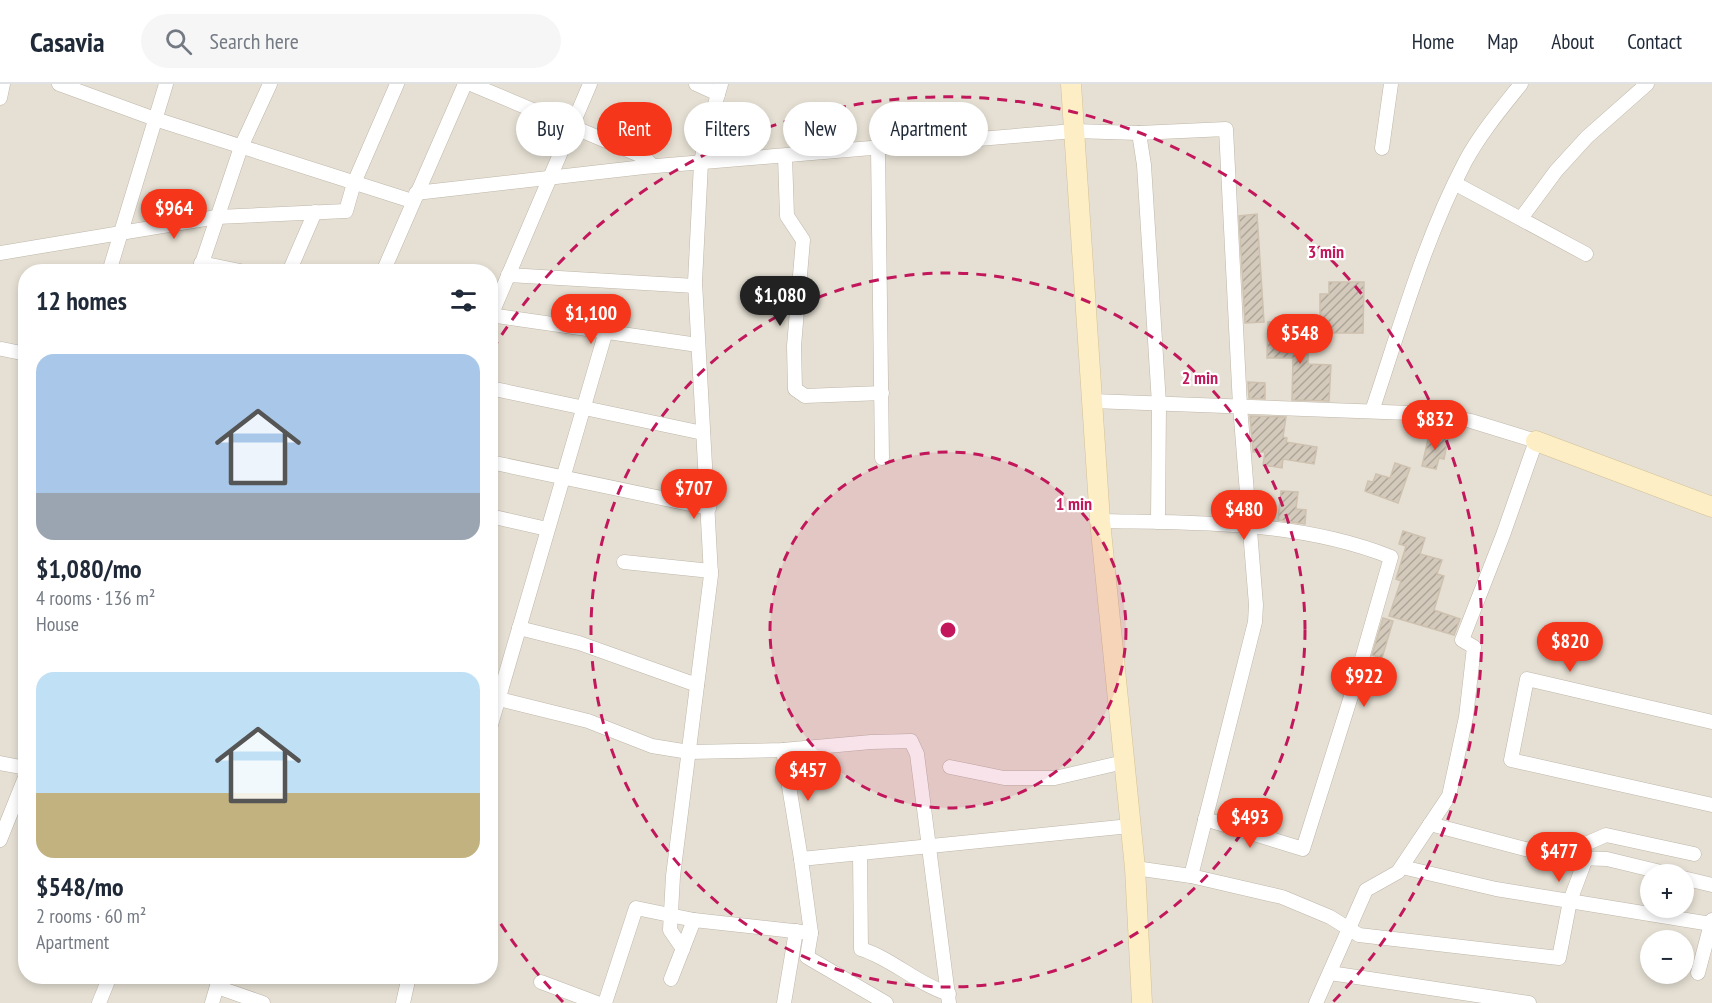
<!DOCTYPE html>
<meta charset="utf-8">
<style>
:root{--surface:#fff;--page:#f6f6f7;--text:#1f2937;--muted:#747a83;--line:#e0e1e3;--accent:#f5361a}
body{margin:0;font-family:"PT Sans Narrow",sans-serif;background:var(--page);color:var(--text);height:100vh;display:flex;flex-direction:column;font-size:22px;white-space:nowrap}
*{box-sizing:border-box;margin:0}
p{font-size:20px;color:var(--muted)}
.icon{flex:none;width:33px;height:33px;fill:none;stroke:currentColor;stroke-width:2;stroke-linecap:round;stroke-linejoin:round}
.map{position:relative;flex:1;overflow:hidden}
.details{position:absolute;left:18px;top:180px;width:480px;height:720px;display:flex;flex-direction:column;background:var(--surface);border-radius:24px;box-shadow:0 3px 9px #0003}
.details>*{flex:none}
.guide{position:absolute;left:516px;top:18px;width:570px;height:54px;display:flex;gap:12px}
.controls{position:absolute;left:1640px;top:780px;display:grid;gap:12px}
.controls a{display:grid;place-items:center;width:54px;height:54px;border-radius:50%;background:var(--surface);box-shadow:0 3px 9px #0003;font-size:30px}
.price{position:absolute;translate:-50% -51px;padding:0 14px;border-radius:21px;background:var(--accent);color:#fff;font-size:20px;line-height:39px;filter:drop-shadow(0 2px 3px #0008)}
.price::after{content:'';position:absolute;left:50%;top:36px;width:18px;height:14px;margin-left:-9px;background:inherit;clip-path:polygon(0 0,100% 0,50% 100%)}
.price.selected{background:#222;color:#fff}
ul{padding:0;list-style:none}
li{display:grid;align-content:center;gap:12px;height:318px;padding:0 18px}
li span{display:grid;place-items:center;height:186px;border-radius:18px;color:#555}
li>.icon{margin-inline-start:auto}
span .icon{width:108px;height:108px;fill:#fffc;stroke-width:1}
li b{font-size:26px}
h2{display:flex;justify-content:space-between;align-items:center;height:72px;padding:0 18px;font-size:26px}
.chip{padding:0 21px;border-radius:27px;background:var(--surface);box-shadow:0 3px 9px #0003;font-size:21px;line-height:54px}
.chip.selected{background:var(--accent);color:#fff}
header{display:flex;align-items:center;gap:36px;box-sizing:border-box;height:84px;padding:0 30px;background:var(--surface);border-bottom:2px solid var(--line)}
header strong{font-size:28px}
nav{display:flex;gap:33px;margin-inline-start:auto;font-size:21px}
.search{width:420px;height:54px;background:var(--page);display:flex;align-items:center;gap:15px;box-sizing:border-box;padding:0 21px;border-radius:33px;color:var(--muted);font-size:22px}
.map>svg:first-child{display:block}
.residential{fill:#e6e0d4;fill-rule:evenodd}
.building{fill:url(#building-hatch);stroke:#cec1af;stroke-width:1.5}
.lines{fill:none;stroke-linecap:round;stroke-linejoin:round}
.street-casing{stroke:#beb6a9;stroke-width:15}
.secondary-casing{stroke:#d2c197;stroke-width:21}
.street{stroke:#fff;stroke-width:14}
.secondary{stroke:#fdeec5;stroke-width:20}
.ring{fill:none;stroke:#c2185b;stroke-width:3;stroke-dasharray:10 8}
.centre{fill:#c2185b;stroke:#fff;stroke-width:3}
.ring-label{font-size:18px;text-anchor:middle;font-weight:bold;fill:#c2185b;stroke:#fff;stroke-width:4.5;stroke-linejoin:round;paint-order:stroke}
</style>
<header>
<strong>Casavia</strong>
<div class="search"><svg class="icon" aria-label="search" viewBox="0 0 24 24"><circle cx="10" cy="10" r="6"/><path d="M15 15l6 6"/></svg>Search here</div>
<nav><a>Home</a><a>Map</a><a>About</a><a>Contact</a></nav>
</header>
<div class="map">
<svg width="1712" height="919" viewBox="0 0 1712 919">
<defs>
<pattern id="building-hatch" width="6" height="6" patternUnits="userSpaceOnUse" patternTransform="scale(1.5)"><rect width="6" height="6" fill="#d4cabb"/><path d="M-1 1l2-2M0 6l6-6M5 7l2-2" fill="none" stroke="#aea599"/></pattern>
</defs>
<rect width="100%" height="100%" fill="#f2eee6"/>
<path class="residential" d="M0,0H1712V919H0ZM26,188H490V892H26ZM1650,790H1683V824H1650ZM1650,856H1683V890H1650Z"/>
<g class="building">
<polygon points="1257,130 1264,238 1245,239 1239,132"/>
<polygon points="1329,198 1364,198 1363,249 1320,249 1320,210 1329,210"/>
<polygon points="1268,238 1281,238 1281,251 1308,251 1308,280 1331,281 1329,317 1292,316 1293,274 1267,274"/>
<polygon points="1248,298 1265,299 1265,315 1249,314"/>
<polygon points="1250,332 1286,333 1283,353 1287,354 1286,358 1317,363 1314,380 1283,375 1282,384 1263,381 1265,368 1253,368"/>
<polygon points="1429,351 1448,355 1444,375 1439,374 1436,385 1422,382"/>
<polygon points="1395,379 1410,384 1398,419 1365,407 1368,397 1373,398 1376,390 1390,394"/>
<polygon points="1281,407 1298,408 1296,425 1306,426 1305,440 1278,436"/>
<polygon points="1403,447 1425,454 1420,470 1442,476 1437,490 1444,492 1434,526 1460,535 1454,551 1389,532 1401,497 1396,495 1406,462 1399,460"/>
<polygon points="1383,534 1393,537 1382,574 1372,571"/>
</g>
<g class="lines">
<defs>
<g id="street">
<polyline points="59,0 155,35 412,117"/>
<polyline points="471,0 642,72 653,82"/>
<polyline points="696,0 718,10"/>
<polyline points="0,14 3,0"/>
<polyline points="1139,49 1144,81 1159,320 1158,438"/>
<polyline points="1382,64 1391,0"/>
<polyline points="878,65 882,374"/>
<polyline points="785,72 787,132 803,156 794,262 795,305 805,312 882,309"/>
<polyline points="1456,100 1586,170"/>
<polyline points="416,109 644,83 1074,47 1139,49 1226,45 1240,322 1256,521 1255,538 1191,792"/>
<polyline points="1522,133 1556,87 1587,53 1647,0"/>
<polyline points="0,169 217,133 346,127 354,99 397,0"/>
<polyline points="201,179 245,188"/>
<polyline points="109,188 166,0"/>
<polyline points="199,188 241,63 270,0"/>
<polyline points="289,188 315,128"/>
<polyline points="383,188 465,0"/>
<polyline points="508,191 695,202"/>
<polyline points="490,231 698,261"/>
<polyline points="490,234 590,0"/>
<polyline points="2,265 26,270"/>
<polyline points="490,304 703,349"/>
<polyline points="1092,317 1437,330 1471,337 1536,357 1503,451 1462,556 1474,563 1466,633 1449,712 1398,788 1366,806 1316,919"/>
<path d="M1372,327C1400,244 1424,156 1465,78C1480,50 1501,25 1521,0"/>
<polyline points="490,378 709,424"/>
<polyline points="490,432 547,445"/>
<path d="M1100,437C1198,439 1298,436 1391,473L1353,606L1303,765L1205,735"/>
<polyline points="624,478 711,487"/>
<polyline points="519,544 579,559 697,601"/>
<polyline points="499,615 588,637 652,662 689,668 783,666 871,658 911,657 917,670 949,919"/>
<polyline points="1712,638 1527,595 1511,676 1712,721"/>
<polyline points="490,644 606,247"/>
<polyline points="783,666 801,775"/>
<polyline points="0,679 26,684"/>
<polyline points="950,683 1004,694 1055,694 1124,678"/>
<polyline points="1430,740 1556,773 1606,751 1694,770"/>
<polyline points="0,756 26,691"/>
<path d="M860,769L861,865C893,875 917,900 949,910"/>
<polyline points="1577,774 1607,775 1669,790"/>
<polyline points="1402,783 1496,805 1711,840"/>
<polyline points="1135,784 1191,792 1282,813 1330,833 1359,851 1559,874 1570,817 1586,774"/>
<polyline points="1683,794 1712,801"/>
<polyline points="811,849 807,873 886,919"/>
<polyline points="683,865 670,846 673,792 711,491 695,198 701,79 706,51 721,0"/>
<polyline points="1330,889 1529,919"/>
<polyline points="1698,889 1712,836"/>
<polyline points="671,895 694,836 811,849 801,775 1130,742"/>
<polyline points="541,898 597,919"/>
<polyline points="217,903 263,919"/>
<polyline points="99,919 110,892"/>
<polyline points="212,919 220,892"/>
<polyline points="403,919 409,892"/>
<polyline points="605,919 636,824 694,836"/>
<polyline points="784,919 796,847"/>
</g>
<g id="secondary">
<polyline points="1071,0 1100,437 1135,784 1142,919"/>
<polyline points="1536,357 1712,423"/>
</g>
</defs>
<use href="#street" class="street-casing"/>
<use href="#secondary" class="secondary-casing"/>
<use href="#street" class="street"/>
<use href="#secondary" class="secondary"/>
</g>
<circle cx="948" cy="546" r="178" fill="#c2185b" fill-opacity=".12"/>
<g class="ring">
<circle cx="948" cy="546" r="178"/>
<circle cx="948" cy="546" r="357"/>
<path d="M563 918A535 535 0 0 1 492 826M492 266A535 535 0 1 1 1333 918"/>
</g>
<circle cx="948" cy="546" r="9" class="centre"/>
<g class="ring-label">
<text x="1326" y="174">3 min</text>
<text x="1200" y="300">2 min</text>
<text x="1074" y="426">1 min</text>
</g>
</svg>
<div class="controls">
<a>+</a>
<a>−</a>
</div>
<b class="price" style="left:174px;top:156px">$964</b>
<b class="price selected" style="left:780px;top:243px">$1,080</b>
<b class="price" style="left:591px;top:261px">$1,100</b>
<b class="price" style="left:1300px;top:281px">$548</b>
<b class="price" style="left:1435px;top:367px">$832</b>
<b class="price" style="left:694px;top:436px">$707</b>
<b class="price" style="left:1244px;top:457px">$480</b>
<b class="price" style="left:1570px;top:589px">$820</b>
<b class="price" style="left:1364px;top:624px">$922</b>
<b class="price" style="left:808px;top:718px">$457</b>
<b class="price" style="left:1250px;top:765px">$493</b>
<b class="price" style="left:1559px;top:799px">$477</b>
<div class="guide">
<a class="chip">Buy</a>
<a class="chip selected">Rent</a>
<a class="chip">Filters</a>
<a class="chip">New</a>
<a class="chip">Apartment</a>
</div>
<section class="details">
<h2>12 homes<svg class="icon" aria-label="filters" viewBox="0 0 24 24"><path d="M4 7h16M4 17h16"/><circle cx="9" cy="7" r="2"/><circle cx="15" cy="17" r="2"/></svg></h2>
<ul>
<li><span style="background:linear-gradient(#a9c7e8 75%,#9aa5b1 0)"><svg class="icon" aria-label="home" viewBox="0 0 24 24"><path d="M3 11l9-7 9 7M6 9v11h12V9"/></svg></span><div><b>$1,080/mo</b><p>4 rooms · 136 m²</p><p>House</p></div></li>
<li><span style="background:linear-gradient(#bfe0f5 65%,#c2b280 0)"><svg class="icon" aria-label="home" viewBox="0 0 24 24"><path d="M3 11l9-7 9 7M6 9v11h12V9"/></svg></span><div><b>$548/mo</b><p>2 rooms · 60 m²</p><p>Apartment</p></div></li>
</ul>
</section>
</div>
